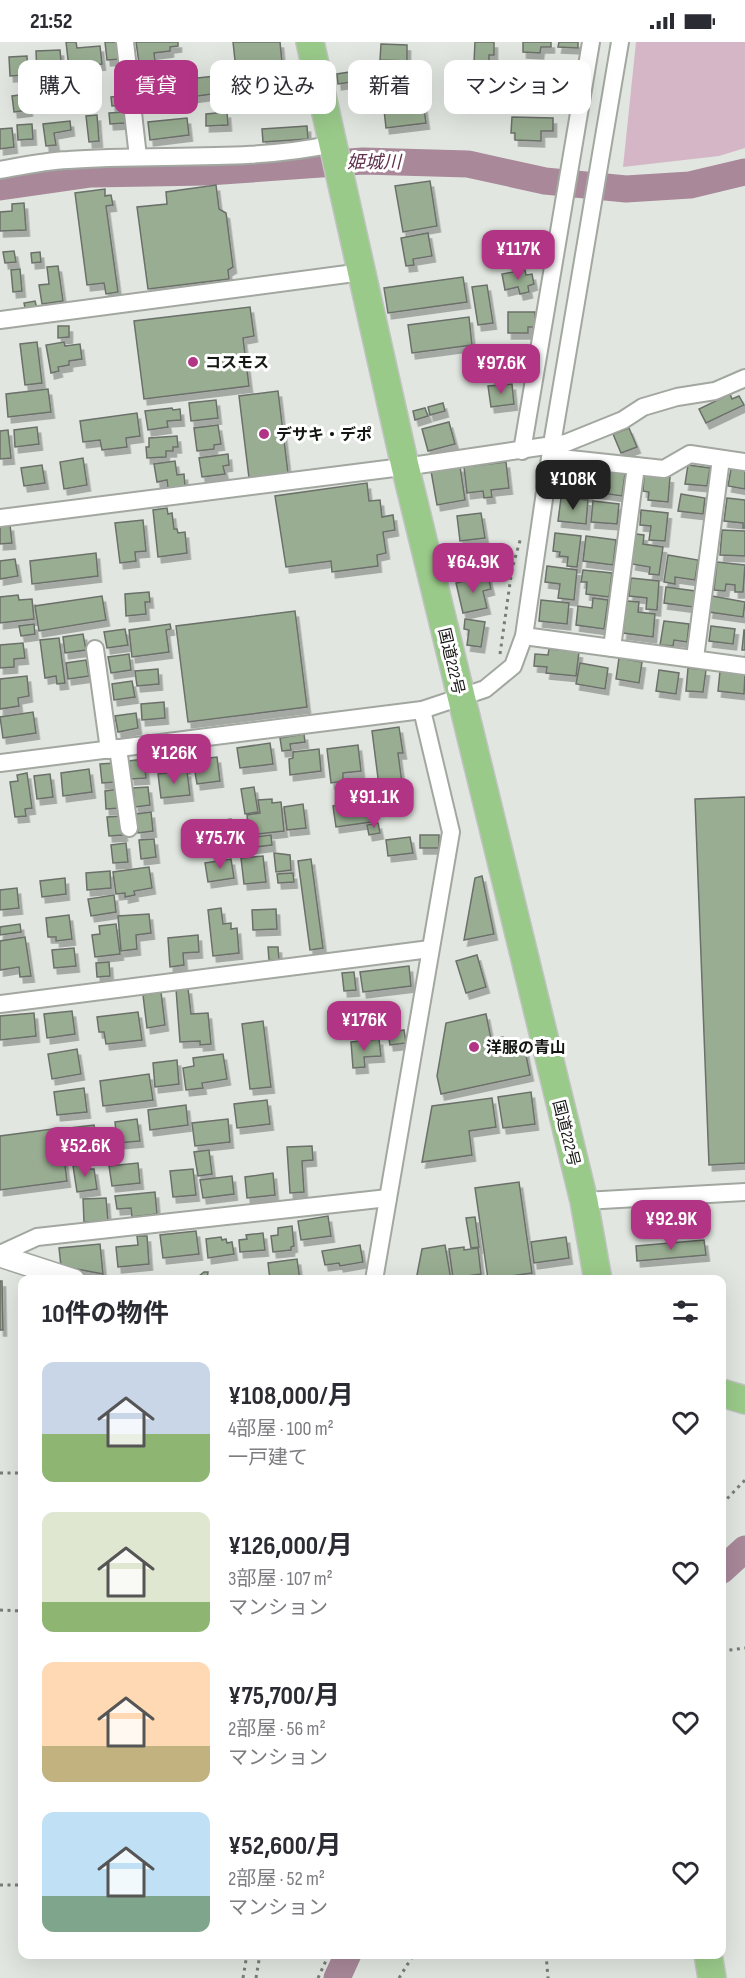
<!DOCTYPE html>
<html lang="ja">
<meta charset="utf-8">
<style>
:root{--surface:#fff;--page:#f7f7f7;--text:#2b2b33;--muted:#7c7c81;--accent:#b23585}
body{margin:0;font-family:"Sofia Sans Condensed","Noto Sans JP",sans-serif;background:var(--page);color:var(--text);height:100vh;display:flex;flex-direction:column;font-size:22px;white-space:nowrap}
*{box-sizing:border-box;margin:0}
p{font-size:20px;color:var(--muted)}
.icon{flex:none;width:33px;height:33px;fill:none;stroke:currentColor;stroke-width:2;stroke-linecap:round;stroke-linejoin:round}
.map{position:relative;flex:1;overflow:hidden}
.sheet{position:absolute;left:18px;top:1233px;width:708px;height:684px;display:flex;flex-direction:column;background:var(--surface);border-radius:12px;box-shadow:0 6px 24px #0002}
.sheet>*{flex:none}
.top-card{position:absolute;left:18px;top:18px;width:710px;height:54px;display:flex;gap:12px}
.price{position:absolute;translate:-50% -51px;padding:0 14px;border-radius:12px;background:var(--accent);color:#fff;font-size:20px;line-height:39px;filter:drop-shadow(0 2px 3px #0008)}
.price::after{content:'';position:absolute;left:50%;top:36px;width:18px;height:14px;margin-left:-9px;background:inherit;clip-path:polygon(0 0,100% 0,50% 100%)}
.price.on{background:#222;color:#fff}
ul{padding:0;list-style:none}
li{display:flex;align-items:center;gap:18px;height:150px;padding:0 24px}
li span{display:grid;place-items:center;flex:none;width:168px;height:120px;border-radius:12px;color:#555}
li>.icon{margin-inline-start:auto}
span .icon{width:72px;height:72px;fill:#fffc;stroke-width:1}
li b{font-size:26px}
h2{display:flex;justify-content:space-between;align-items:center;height:72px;padding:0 24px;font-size:26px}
.chip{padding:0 21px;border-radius:12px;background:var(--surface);box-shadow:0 6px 24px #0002;font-size:21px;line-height:54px}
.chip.on{background:var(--accent);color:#fff}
.status{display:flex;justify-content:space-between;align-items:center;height:42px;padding:0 30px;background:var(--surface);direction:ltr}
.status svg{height:16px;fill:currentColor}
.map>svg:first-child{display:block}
.green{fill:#d5b6c6}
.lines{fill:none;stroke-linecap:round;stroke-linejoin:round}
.river{stroke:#a88899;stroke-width:27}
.building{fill:#98ad91;stroke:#6c706a;stroke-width:1.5;filter:url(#shadow)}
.minor-casing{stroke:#a2a7a0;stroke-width:20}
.tertiary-casing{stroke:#a2a7a0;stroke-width:24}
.trunk-casing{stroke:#c2c3c2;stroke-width:30}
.path{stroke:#797d78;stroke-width:3;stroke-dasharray:3 4.5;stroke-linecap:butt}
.minor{stroke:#fff;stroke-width:16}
.tertiary{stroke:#fff;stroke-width:21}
.trunk{stroke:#9aca8a;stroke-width:27}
.poi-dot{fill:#b23585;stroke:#fff;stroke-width:2}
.labels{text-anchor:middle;stroke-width:6;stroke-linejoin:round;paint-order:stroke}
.poi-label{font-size:16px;font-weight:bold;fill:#151714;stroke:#fff;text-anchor:start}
.street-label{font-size:16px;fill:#151714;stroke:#fff}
.water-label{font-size:18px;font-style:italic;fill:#5f314c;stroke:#fff}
</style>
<div class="status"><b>21:52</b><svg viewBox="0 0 49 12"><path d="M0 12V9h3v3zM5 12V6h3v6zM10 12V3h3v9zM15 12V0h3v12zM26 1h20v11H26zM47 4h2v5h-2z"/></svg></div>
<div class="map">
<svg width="745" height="1936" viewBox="0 0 745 1936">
<defs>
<filter id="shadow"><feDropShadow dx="3.5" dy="6" stdDeviation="0" flood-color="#0004"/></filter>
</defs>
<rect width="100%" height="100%" fill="#e1e7e0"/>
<polygon class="green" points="636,0 745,0 745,106 719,114 623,125"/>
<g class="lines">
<g class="river">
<polyline points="0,145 91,132 208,130 363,119 468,122 545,139 626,147 690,143 745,130"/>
<polyline points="722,1528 745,1507"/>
<polyline points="337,1936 348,1912"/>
</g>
</g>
<g class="building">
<polygon points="66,0 76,0 77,6 100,4 102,22 69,26"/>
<polygon points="105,0 120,0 122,17 107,18"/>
<polygon points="136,0 178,0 178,4 170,5 170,9 154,11 155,19 139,21"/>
<polygon points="233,0 280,0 285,51 239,55"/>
<polygon points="475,0 494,0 494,13 489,13 489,20 474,20"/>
<polygon points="523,0 551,0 551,5 541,5 540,11 523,10"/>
<polygon points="559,0 578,0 578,6 558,5"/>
<polygon points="381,2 407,3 407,19 380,18"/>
<polygon points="60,8 62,30 37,32 36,9"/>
<polygon points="27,14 28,33 10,34 9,15"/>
<polygon points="375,26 378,40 359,43 358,39 338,42 337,32"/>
<polygon points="183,28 184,48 162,49 161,29"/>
<polygon points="224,33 226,50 191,55 189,37"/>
<polygon points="499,38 519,38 519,64 500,64"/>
<polygon points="71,41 74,60 40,64 37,45"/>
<polygon points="541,41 572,42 572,64 541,63 541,54 533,54 533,45 541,45"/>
<polygon points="27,52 29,68 14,70 12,54"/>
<polygon points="124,54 124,63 112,64 111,55"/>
<polygon points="422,54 426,81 386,86 383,59"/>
<polygon points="125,70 125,81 110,82 109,71"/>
<polygon points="227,70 228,83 206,84 206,72"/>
<polygon points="97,73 99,99 89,100 86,74"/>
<polygon points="512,75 553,76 553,89 541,89 541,99 515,98 515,91 511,91"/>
<polygon points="187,76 189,93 150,98 148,80"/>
<polygon points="70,79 71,88 54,91 56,103 46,104 43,82"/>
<polygon points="32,82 33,97 18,98 17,83"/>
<polygon points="307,84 308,97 263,100 262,87"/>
<polygon points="12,86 14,105 0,107 0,87"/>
<polygon points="430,139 437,184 403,190 395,144"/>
<polygon points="216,143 219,167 226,171 233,225 228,228 229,237 148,247 137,165 167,162 166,150"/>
<polygon points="105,147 105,154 111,153 113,163 106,164 118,250 106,252 104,241 87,243 75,151"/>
<polygon points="24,161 26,188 0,189 0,170 12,169 12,162"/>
<polygon points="428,191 432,214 413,217 414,223 406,224 401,196"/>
<polygon points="14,209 16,220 5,221 3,210"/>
<polygon points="40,210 41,220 32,221 31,211"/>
<polygon points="58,224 63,259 42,262 39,243 49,242 47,225"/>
<polygon points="20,227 22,249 13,250 11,228"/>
<polygon points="525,228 526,233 532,232 534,242 528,244 529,250 520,252 518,245 505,248 502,232"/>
<polygon points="463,235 467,260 388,271 384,246"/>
<polygon points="487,243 493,281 478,283 472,245"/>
<polygon points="35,259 37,267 26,270 24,261"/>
<polygon points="250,265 254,294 243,296 249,344 144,357 134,279"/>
<polygon points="508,270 535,270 535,285 528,285 528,291 508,291"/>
<polygon points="469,275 472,303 412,311 408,283"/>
<polygon points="58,284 69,284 69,295 58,296"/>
<polygon points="37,300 42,341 25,343 20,302"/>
<polygon points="64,300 65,304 80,302 82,317 69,319 69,323 58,325 59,329 51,331 46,303"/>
<polygon points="512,342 514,362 491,365 488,344"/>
<polygon points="48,347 51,370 8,375 6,352"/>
<polygon points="278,349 288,431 249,436 239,354"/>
<polygon points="730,352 732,357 739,354 744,363 706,381 699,367"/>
<polygon points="216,358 218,376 191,379 189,361"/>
<polygon points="443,361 445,369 430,373 428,365"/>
<polygon points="172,366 173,368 180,367 181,378 167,379 168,385 148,388 145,369"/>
<polygon points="425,366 428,374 415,378 413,369"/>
<polygon points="137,371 140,394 126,396 127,405 102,408 100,398 83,400 80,379"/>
<polygon points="449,380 455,402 428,409 422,387"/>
<polygon points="218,383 221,402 214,403 214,407 197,409 194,386"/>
<polygon points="37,385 39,402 15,405 14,388"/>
<polygon points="629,386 637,405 621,411 613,392"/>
<polygon points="8,388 11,416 0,417 0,389"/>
<polygon points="177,394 178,405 173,405 173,409 166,409 166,415 147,416 146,405 149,405 149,396"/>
<polygon points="228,412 229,423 223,424 225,432 202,435 199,416"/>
<polygon points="83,416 87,443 64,447 60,420"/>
<polygon points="175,419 177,433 184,432 185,444 168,446 167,438 157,440 154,422"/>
<polygon points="506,420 509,446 491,448 492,455 484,456 483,449 467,451 464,425"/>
<polygon points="42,423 45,441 24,444 21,426"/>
<polygon points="688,423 710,426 707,444 685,442"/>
<polygon points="460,424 465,458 437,463 431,429"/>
<polygon points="564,424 592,427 589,454 577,453 577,444 563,443"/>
<polygon points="731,427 745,429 745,447 728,444"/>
<polygon points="598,428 625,432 622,454 595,450"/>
<polygon points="644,433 670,435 668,460 648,458 649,450 643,449"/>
<polygon points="367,441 369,459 380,458 382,475 393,473 395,488 383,490 386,511 377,513 378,524 332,530 331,519 286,525 275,454"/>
<polygon points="681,452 705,456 703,472 678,469"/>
<polygon points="561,456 588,458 586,482 558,479"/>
<polygon points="727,456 745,458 745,486 743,486 743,481 724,479"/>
<polygon points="593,459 619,462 617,482 591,480"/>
<polygon points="167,466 168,472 172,471 174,487 177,487 178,491 185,490 187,511 158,515 153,468"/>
<polygon points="641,468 668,471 665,499 649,498 651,484 640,483"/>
<polygon points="481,471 485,496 460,499 457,474"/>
<polygon points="143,478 146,509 135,510 136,519 120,521 115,481"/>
<polygon points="10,483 12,501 0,502 0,484"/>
<polygon points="722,488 745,489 745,514 720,513"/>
<polygon points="555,491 581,494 577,525 567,524 568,515 559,514 560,510 553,509"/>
<polygon points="636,492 644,493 643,502 663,505 659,533 649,532 650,525 632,522"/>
<polygon points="586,494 616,498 613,523 583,519"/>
<polygon points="476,502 477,509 489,507 492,525 453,531 449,506"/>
<polygon points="96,511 98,534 32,542 30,519"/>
<polygon points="668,513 698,518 695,538 675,535 675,542 664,540"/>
<polygon points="15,517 18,534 0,537 0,519"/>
<polygon points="717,520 745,523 743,550 735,550 735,543 726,542 725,549 714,548"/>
<polygon points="547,524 577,528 574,558 558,556 560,542 545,540"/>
<polygon points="583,528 612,531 609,555 586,552 587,540 581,540"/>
<polygon points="488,534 491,547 483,549 487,566 463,571 456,541"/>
<polygon points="631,536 659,539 657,568 646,567 647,556 629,554"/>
<polygon points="666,545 695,549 693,565 664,561"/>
<polygon points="149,550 150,560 145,560 146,572 126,574 125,552"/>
<polygon points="18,553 19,558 32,557 34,577 0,581 0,555"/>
<polygon points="102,554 106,578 39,589 35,564"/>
<polygon points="712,554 745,560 743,575 709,570"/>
<polygon points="593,556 608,558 604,587 576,583 578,564 592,566"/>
<polygon points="541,558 569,561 567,582 539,579"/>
<polygon points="627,559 639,560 638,570 655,572 653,595 623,591"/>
<polygon points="295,569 307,665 188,680 176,584"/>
<polygon points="465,577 485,580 481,605 467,603 469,588 464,587"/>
<polygon points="664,579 689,582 687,600 674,598 673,604 660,603"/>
<polygon points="34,582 35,592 21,594 19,584"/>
<polygon points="170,582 171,587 166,588 169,610 132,615 129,588"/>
<polygon points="711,584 735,587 733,602 709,599"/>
<polygon points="125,587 128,603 107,606 104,590"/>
<polygon points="744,588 745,588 745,608 742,608"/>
<polygon points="83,592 86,608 65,611 63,595"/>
<polygon points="59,596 65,641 57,642 56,634 45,636 40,598"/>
<polygon points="23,601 25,616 14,617 14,625 0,626 0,603"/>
<polygon points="549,607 579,610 576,634 546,631 547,625 534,624 535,612 548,613"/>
<polygon points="129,612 131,628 111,631 108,615"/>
<polygon points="619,616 642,620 639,641 616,637"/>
<polygon points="86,618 89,634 68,637 66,621"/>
<polygon points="580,621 608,626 605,647 576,642"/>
<polygon points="688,626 706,628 703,650 686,649"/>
<polygon points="158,627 159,642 137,644 135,629"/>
<polygon points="659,628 679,631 676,652 656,649"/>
<polygon points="720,629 745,632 744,652 718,649"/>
<polygon points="27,634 29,654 18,656 19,664 0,667 0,637"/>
<polygon points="132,639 135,655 114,658 112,642"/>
<polygon points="164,660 165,676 142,678 141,662"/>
<polygon points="33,670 36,691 3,696 0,675"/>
<polygon points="136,671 138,686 118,690 115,674"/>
<polygon points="399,685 403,711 398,711 402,741 379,744 372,689"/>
<polygon points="304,692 305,700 290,702 291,708 282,709 280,696"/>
<polygon points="270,701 273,722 240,726 237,706"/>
<polygon points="358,703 361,729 343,731 343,739 331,741 327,707"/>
<polygon points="185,704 187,726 177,727 175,705"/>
<polygon points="319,707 321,729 290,733 289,717 293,716 293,710"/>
<polygon points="217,715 220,739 197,742 193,718"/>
<polygon points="144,717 146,736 131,737 129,719"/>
<polygon points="115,721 117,740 102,741 100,722"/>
<polygon points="89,727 92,750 63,754 61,731"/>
<polygon points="187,729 190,753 161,756 158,732"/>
<polygon points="27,731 32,766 25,767 26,774 15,775 10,740 18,739 17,733"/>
<polygon points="50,732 53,755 37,757 34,734"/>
<polygon points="148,745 150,763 135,765 133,746"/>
<polygon points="254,745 258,770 245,772 241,747"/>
<polygon points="119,747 121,766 106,767 105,749"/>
<polygon points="745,755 745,1121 709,1123 695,757"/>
<polygon points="272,757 272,761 281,760 284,789 249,793 247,773 260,771 258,758"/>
<polygon points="368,759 371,780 336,785 333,764"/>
<polygon points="303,762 306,786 287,788 284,765"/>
<polygon points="151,770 153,789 138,791 136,772"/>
<polygon points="122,774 124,793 109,794 107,775"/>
<polygon points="231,777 235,803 201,808 198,782"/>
<polygon points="378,781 380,791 369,793 367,783"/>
<polygon points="271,793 272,803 248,806 246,796"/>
<rect x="420" y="793" width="19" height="13"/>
<polygon points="410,795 413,811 388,814 386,798"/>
<polygon points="154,797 156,815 141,817 139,798"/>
<polygon points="126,801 128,820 113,821 111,803"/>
<polygon points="274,811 290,813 291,828 276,830"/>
<polygon points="263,814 266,840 244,842 241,816"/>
<polygon points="231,817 234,836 208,840 205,821"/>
<polygon points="311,817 323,906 310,908 298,819"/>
<polygon points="149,825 152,846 134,849 135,853 125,855 125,851 116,852 113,830"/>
<polygon points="110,829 111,846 87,848 86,831"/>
<polygon points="293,831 294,840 278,841 277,832"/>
<polygon points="482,834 494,892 464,898 475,836"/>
<polygon points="65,836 66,852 42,855 40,839"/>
<polygon points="17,846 19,866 0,868 0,848"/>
<polygon points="114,853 116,870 91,874 88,857"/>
<polygon points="221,866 223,882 231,881 231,887 237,886 239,911 213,914 208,868"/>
<polygon points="276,867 277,887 253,888 252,868"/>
<polygon points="149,872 151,891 136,893 137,907 121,909 118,874"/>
<polygon points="69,873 72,897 56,899 56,895 48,895 46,876"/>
<polygon points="20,882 21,890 0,893 0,885"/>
<polygon points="116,882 120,912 95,915 92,893 100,892 99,884"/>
<polygon points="198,893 199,910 183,911 184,923 170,925 168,896"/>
<polygon points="25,895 31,934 20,935 19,925 0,928 0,899"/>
<polygon points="268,905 278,905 279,918 269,918"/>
<polygon points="74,906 76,924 54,926 52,908"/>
<polygon points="477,913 486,945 466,951 456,919"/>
<polygon points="109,920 110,934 97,935 96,921"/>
<polygon points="409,924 411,944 363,950 360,930"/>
<polygon points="354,930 356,948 344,949 342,931"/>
<polygon points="188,946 191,972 208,971 211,1002 200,1003 200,999 180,1000 176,947"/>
<polygon points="161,950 165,983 147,986 143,953"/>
<polygon points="72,969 75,992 47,996 44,972"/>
<polygon points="138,970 142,998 106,1002 104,990 99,990 97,975"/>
<polygon points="34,971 36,994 0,998 0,974"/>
<polygon points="486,972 491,997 503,995 507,1011 525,1008 530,1033 441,1052 437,1034 446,981"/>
<polygon points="263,979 271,1045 250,1047 242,982"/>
<polygon points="404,988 406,1001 390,1003 388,991"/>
<polygon points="379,997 381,1014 364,1015 365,1025 353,1026 351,1000"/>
<polygon points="77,1007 81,1032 52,1037 48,1012"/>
<polygon points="223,1012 227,1037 202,1041 203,1046 186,1048 183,1026 194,1024 193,1016"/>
<polygon points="177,1018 179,1042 155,1045 153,1021"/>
<polygon points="149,1032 153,1058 103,1064 100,1039"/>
<polygon points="84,1046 87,1070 57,1073 54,1050"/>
<polygon points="531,1050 535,1082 503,1086 498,1055"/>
<polygon points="492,1056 496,1085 469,1089 472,1113 422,1120 432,1064"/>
<polygon points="267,1058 270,1082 237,1086 234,1062"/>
<polygon points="186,1063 188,1083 150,1088 148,1068"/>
<polygon points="137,1077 140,1099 117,1101 115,1080"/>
<polygon points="228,1077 230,1100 195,1104 192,1081"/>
<polygon points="94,1083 97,1104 73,1107 70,1086"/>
<polygon points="60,1086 67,1139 0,1148 0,1094"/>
<polygon points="312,1104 313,1118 302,1119 304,1150 290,1151 287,1105"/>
<polygon points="209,1108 212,1132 198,1134 194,1110"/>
<polygon points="138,1121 140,1141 112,1144 109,1124"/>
<polygon points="87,1122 88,1127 94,1127 97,1147 77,1150 73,1124"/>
<polygon points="193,1127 196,1153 173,1155 170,1129"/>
<polygon points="273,1131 275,1153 247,1156 245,1135"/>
<polygon points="232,1134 234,1152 203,1156 200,1138"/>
<polygon points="519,1140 532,1231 488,1237 475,1146"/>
<polygon points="155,1150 157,1172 132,1175 131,1166 117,1167 115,1154"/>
<polygon points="106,1156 108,1179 84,1180 83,1157"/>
<polygon points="328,1174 331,1194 301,1198 298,1179"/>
<polygon points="475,1175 479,1205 471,1206 466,1176"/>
<polygon points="292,1184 294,1204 291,1205 291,1208 273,1210 271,1194 278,1193 278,1186"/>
<polygon points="196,1189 199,1212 163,1216 160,1193"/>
<polygon points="263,1191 265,1208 240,1210 239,1198 247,1197 246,1193"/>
<polygon points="137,1194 147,1194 149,1222 118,1225 116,1205 138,1203"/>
<polygon points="221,1195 222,1198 226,1197 227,1201 232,1200 234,1212 208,1216 206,1197"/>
<polygon points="566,1195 569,1216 534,1221 531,1200"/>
<polygon points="704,1198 706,1213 637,1219 636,1204"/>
<polygon points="100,1202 103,1232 61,1224 59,1206"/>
<polygon points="360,1203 363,1220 340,1224 339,1221 325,1223 322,1209"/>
<polygon points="445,1203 451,1238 416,1238 422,1207"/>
<polygon points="464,1205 464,1208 478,1206 481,1232 453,1236 449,1207"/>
<polygon points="297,1217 300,1238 270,1238 268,1221"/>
<polygon points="204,1230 208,1230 207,1238 194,1238"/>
<polygon points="0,1239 2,1239 3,1288 0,1288"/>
</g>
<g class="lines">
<defs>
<g id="minor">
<polyline points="125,0 138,115"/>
<path d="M0,128C22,124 45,119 68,118C156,111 247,121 333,102"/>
<polyline points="0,278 362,230"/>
<polyline points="522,409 591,0"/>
<polyline points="551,415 664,427 690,412 745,420"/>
<polyline points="0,476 418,423 566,401 623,378 643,365 677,355 715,349 745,336"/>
<polyline points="524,594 745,624"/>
<polyline points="612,606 636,424"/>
<polyline points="95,607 109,708"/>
<polyline points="695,616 721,417"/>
<polyline points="118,706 129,786"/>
<polyline points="0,721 422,668 485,647 513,624 524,594 552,402 620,0"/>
<polyline points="0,962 430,907"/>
<polyline points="584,1159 745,1150"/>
<polyline points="0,1212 37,1195 388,1156"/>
<polyline points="374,1238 451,790 422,668"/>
</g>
<polyline id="tertiary" points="0,1214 74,1238"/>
<g id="trunk">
<polyline points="310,0 405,424 584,1159 598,1238"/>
<polyline points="722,1351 745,1358"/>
<polyline points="708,1912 712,1936"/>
</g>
</defs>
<use href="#minor" class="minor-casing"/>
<use href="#tertiary" class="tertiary-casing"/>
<use href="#trunk" class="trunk-casing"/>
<g class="path">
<polyline points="500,612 512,527 521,495"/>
<polyline points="0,1431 22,1431"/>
<polyline points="722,1462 745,1438"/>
<polyline points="0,1568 22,1569"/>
<polyline points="722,1609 745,1606"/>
<polyline points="0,1843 22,1843"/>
<polyline points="546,1912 548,1936"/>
<polyline points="243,1936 247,1912"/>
<polyline points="256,1936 260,1912"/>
<polyline points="318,1936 329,1912"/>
<polyline points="399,1936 414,1912"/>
</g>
<use href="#minor" class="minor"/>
<use href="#tertiary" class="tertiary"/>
<use href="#trunk" class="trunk"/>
</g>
<g class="poi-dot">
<circle cx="193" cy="320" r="6"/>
<circle cx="264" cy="392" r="6"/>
<circle cx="474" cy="1005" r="6"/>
</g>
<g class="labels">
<g class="poi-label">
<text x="205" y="326">コスモス</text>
<text x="276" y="398">デサキ・デポ</text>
<text x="486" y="1011">洋服の青山</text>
</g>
<g class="street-label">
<text transform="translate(452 619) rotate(77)" y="6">国道222号</text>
<text transform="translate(567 1091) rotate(76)" y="6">国道222号</text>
</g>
<g class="water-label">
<text x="374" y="126">姫城川</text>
</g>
</g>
</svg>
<b class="price" style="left:518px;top:239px">¥117K</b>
<b class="price" style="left:501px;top:353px">¥97.6K</b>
<b class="price on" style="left:573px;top:469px">¥108K</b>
<b class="price" style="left:473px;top:552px">¥64.9K</b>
<b class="price" style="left:174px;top:743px">¥126K</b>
<b class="price" style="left:374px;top:787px">¥91.1K</b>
<b class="price" style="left:220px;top:828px">¥75.7K</b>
<b class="price" style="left:364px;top:1010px">¥176K</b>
<b class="price" style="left:85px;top:1136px">¥52.6K</b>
<b class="price" style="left:671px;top:1209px">¥92.9K</b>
<div class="top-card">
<a class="chip">購入</a>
<a class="chip on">賃貸</a>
<a class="chip">絞り込み</a>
<a class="chip">新着</a>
<a class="chip">マンション</a>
</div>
<section class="sheet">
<h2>10件の物件<svg class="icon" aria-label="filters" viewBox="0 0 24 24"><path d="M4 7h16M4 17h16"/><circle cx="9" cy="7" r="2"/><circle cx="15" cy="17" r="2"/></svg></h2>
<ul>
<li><span style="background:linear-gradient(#c9d6e8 60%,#8fb573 0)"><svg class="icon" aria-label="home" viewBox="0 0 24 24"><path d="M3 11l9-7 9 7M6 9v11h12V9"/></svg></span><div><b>¥108,000/月</b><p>4部屋 · 100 m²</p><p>一戸建て</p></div><svg class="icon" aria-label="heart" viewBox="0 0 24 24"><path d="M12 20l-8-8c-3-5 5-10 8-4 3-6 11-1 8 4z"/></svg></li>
<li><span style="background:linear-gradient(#dfe7d0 75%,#8fb573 0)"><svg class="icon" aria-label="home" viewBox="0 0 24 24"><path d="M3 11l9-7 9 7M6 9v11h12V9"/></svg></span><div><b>¥126,000/月</b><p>3部屋 · 107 m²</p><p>マンション</p></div><svg class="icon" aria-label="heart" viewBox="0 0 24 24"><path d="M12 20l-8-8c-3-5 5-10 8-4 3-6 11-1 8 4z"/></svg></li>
<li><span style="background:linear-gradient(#ffd9b3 70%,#c2b280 0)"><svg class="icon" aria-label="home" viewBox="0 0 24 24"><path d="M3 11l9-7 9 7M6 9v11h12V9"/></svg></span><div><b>¥75,700/月</b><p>2部屋 · 56 m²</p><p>マンション</p></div><svg class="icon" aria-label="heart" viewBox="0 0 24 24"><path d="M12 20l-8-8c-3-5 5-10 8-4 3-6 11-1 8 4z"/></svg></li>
<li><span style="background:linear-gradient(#bfe0f5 70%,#7fa58c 0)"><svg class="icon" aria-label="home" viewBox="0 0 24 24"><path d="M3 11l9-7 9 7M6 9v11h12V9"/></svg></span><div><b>¥52,600/月</b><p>2部屋 · 52 m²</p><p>マンション</p></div><svg class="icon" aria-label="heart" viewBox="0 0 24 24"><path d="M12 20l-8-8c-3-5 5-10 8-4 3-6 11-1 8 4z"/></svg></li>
</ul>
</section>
</div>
